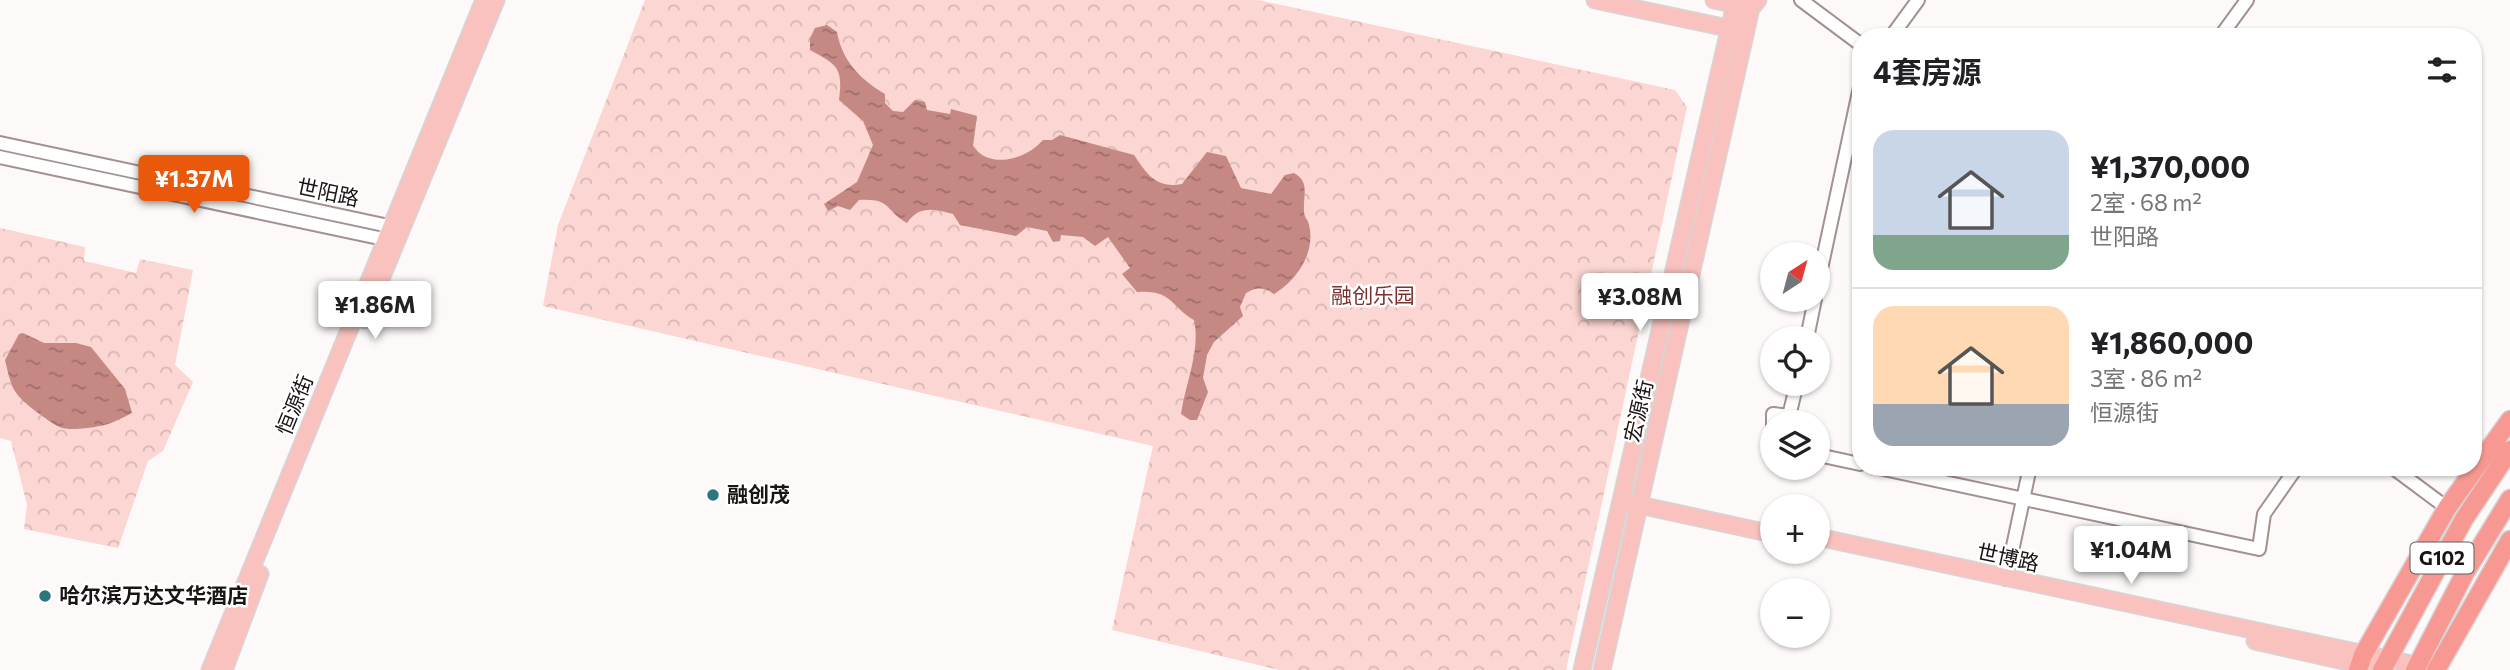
<!DOCTYPE html>
<html lang="zh">
<meta charset="utf-8">
<style>
:root{--surface:#fff;--page:#f2f2f2;--text:#202124;--muted:#757577;--line:#e0e0e0;--accent:#ea580c}
body{margin:0;font-family:Commissioner,"Noto Sans SC",sans-serif;background:var(--page);color:var(--text);height:100vh;display:flex;flex-direction:column;font-size:26px;white-space:nowrap}
*{box-sizing:border-box;margin:0}
p{font-size:23px;color:var(--muted)}
.icon{flex:none;width:38px;height:38px;fill:none;stroke:currentColor;stroke-width:2;stroke-linecap:round;stroke-linejoin:round}
.map{position:relative;flex:1;overflow:hidden}
.sheet{position:absolute;left:1852px;top:28px;width:630px;height:448px;display:flex;flex-direction:column;background:var(--surface);border-radius:28px;box-shadow:0 2px 5px #0004}
.sheet>*{flex:none}
.needle{width:46px;rotate:36deg}
.buttons{position:absolute;left:1760px;top:242px;display:grid;gap:14px}
.buttons a{display:grid;place-items:center;width:70px;height:70px;border-radius:50%;background:var(--surface);box-shadow:0 2px 5px #0004;font-size:35px}
.price{position:absolute;translate:-50% -60px;padding:0 16px;border-radius:7px;background:#fff;color:#222;font-size:23px;line-height:46px;filter:drop-shadow(0 2px 4px #0008)}
.price::after{content:'';position:absolute;left:50%;top:42px;width:21px;height:16px;margin-left:-10px;background:inherit;clip-path:polygon(0 0,100% 0,50% 100%)}
.price.current{background:var(--accent);color:#fff}
ul{padding:0;list-style:none}
li{display:flex;align-items:center;gap:21px;height:175px;padding:0 21px}
li+li{border-top:2px solid var(--line)}
li span{display:grid;place-items:center;flex:none;width:196px;height:140px;border-radius:21px;color:#555}
li>.icon{margin-inline-start:auto}
span .icon{width:84px;height:84px;fill:#fffc;stroke-width:1}
li b{font-size:30px}
h2{display:flex;justify-content:space-between;align-items:center;height:84px;padding:0 21px;font-size:30px}
.map>svg:first-child{display:block}
.park{fill:url(#park-crowns)}
.water{fill:url(#water-ripples)}
.lines{fill:none;stroke-linecap:round;stroke-linejoin:round}
.minor-casing{stroke:#a2918f;stroke-width:16}
.major-casing{stroke:#d6d5d5;stroke-width:19}
.highway-casing{stroke:#d6d5d5;stroke-width:21}
.minor{stroke:#fff;stroke-width:12}
.major{stroke:#fac2be;stroke-width:16}
.highway{stroke:#f79992;stroke-width:18}
.poi-dot{fill:#2b757c;stroke:#fff;stroke-width:2.5}
.labels{text-anchor:middle;stroke-width:5;stroke-linejoin:round;paint-order:stroke}
.shield{fill:#fff;stroke:#5f5a5a;stroke-width:2}
.shield-label{font-size:19px;font-weight:bold;fill:#1a1413}
.street-label{font-size:21px;fill:#1a1413;stroke:#fff}
.park-label{font-size:21px;fill:#7c312e;stroke:#fff}
.poi-label{font-size:21px;font-weight:bold;fill:#1a1413;stroke:#fff;text-anchor:start}
</style>
<div class="map">
<svg width="2510" height="670" viewBox="0 0 2510 670">
<defs>
<pattern id="park-crowns" width="20" height="18" patternUnits="userSpaceOnUse" patternTransform="scale(1.75)"><rect width="20" height="18" fill="#fbd6d2"/><path d="M2 6a3 3 0 1 1 6 0M12 15a3 3 0 1 1 6 0" fill="none" stroke="#d7b7b3"/></pattern>
<pattern id="water-ripples" width="26" height="14" patternUnits="userSpaceOnUse" patternTransform="scale(1.75)"><rect width="26" height="14" fill="#c58883"/><path d="M2 4q2-2 4 0t4 0M15 11q2-2 4 0t4 0" fill="none" stroke="#9f6e6a"/></pattern>
</defs>
<rect width="100%" height="100%" fill="#fdf9f9"/>
<g class="park">
<polygon points="645,0 1258,0 1675,90 1687,107 1566,670 1279,670 1112,630 1153,446 543,306 558,225"/>
<polygon points="0,228 85,247 84,261 136,273 140,259 193,270 175,365 193,382 163,451 148,461 118,548 24,529 27,505 11,441 0,438"/>
</g>
<g class="water">
<path d="M827,25L837,32C842,61 861,80 885,94V103L893,111L903,112L915,100L925,102L927,110L950,114L951,109L977,116L973,146C990,171 1028,158 1043,140H1052L1060,135L1134,155C1147,174 1156,189 1182,184L1207,152L1226,156L1241,188L1271,194L1285,175L1294,173C1310,182 1303,194 1304,211C1304,218 1308,219 1309,225C1316,253 1296,281 1274,294C1264,287 1257,287 1246,293L1240,307L1243,316L1214,342L1207,355L1203,378L1208,392L1197,420H1190L1181,414C1185,384 1201,350 1194,320C1170,306 1172,289 1137,292L1122,274L1130,268L1108,237L1095,246L1083,237L1061,235L1060,241L1053,242L1047,231L1027,227L1016,236L960,225L953,214C935,209 919,205 907,223C884,210 892,198 859,200L850,210L838,206L828,211L824,204L857,182L873,145L863,121L839,100C843,68 838,65 810,50V38L815,28Z"/>
<path d="M23,333L44,343H76L91,347L125,389L132,413C112,423 110,425 87,428C61,431 59,428 38,413C13,394 12,390 5,360L19,334Z"/>
</g>
<g class="lines">
<defs>
<g id="minor">
<polyline points="1801,0 1860,44"/>
<polyline points="1891,37 1918,0"/>
<polyline points="2220,37 2247,0"/>
<polyline points="0,143 398,228"/>
<polyline points="0,157 393,241"/>
<polyline points="1818,283 1860,87"/>
<polyline points="1807,338 1815,299"/>
<polyline points="1773,422 1773,414 1789,416 1797,383"/>
<polyline points="1773,422 1773,445"/>
<polyline points="1818,455 1860,464"/>
<polyline points="1874,467 2259,549 2264,514 2297,467"/>
<polyline points="2392,467 2447,508"/>
<polyline points="2006,579 2030,467"/>
</g>
<g id="major">
<polyline points="1595,0 1737,30"/>
<polyline points="1714,0 1742,6"/>
<polyline points="364,320 496,0"/>
<polyline points="1630,503 1773,534"/>
<polyline points="1818,537 2430,668"/>
<polyline points="2255,641 2384,670"/>
<polyline points="210,670 484,0"/>
<polyline points="224,670 260,574"/>
<polyline points="1582,670 1736,0"/>
<polyline points="1602,670 1751,8 1758,0"/>
</g>
<g id="highway">
<polyline points="2358,670 2363,655 2447,508 2510,420"/>
<polyline points="2382,670 2464,519 2510,450"/>
<polyline points="2415,670 2466,571 2510,499"/>
<polyline points="2436,670 2510,540"/>
</g>
</defs>
<use href="#minor" class="minor-casing"/>
<use href="#major" class="major-casing"/>
<use href="#highway" class="highway-casing"/>
<use href="#minor" class="minor"/>
<use href="#major" class="major"/>
<use href="#highway" class="highway"/>
</g>
<g class="poi-dot">
<circle cx="713" cy="495" r="7"/>
<circle cx="45" cy="596" r="7"/>
</g>
<g class="labels">
<rect class="shield" x="2410.5" y="542.5" width="63" height="31" rx="5"/>
<g class="shield-label">
<text x="2442" y="565">G102</text>
</g>
<g class="street-label">
<text transform="translate(328 193) rotate(12)" y="7">世阳路</text>
<text transform="translate(295 405) rotate(-68)" y="7">恒源街</text>
<text transform="translate(1639 411) rotate(-77)" y="7">宏源街</text>
<text transform="translate(2008 558) rotate(12)" y="7">世博路</text>
</g>
<g class="park-label">
<text x="1373" y="303">融创乐园</text>
</g>
<g class="poi-label">
<text x="727" y="502">融创茂</text>
<text x="59" y="603">哈尔滨万达文华酒店</text>
</g>
</g>
</svg>
<div class="buttons">
<a><svg class="needle" viewBox="-14 -14 28 28"><path d="M0-13l5 13h-10z" fill="#e53935"/><path d="M0 13l5-13h-10z" fill="#757577"/></svg></a>
<a><svg class="icon" aria-label="locate" viewBox="0 0 24 24"><circle cx="12" cy="12" r="6"/><path d="M12 2v4M12 18v4M2 12h4M18 12h4"/></svg></a>
<a><svg class="icon" aria-label="layers" viewBox="0 0 24 24"><path d="M12 4l9 5-9 5-9-5zM3 14l9 5 9-5"/></svg></a>
<a>+</a>
<a>−</a>
</div>
<b class="price current" style="left:194px;top:215px">¥1.37M</b>
<b class="price" style="left:1640px;top:333px">¥3.08M</b>
<b class="price" style="left:375px;top:341px">¥1.86M</b>
<b class="price" style="left:2131px;top:586px">¥1.04M</b>
<section class="sheet">
<h2>4套房源<svg class="icon" aria-label="filters" viewBox="0 0 24 24"><path d="M4 7h16M4 17h16"/><circle cx="9" cy="7" r="2"/><circle cx="15" cy="17" r="2"/></svg></h2>
<ul>
<li><span style="background:linear-gradient(#c9d6e8 75%,#7fa58c 0)"><svg class="icon" aria-label="home" viewBox="0 0 24 24"><path d="M3 11l9-7 9 7M6 9v11h12V9"/></svg></span><div><b>¥1,370,000</b><p>2室 · 68 m²</p><p>世阳路</p></div></li>
<li><span style="background:linear-gradient(#ffd9b3 70%,#9aa5b1 0)"><svg class="icon" aria-label="home" viewBox="0 0 24 24"><path d="M3 11l9-7 9 7M6 9v11h12V9"/></svg></span><div><b>¥1,860,000</b><p>3室 · 86 m²</p><p>恒源街</p></div></li>
</ul>
</section>
</div>
